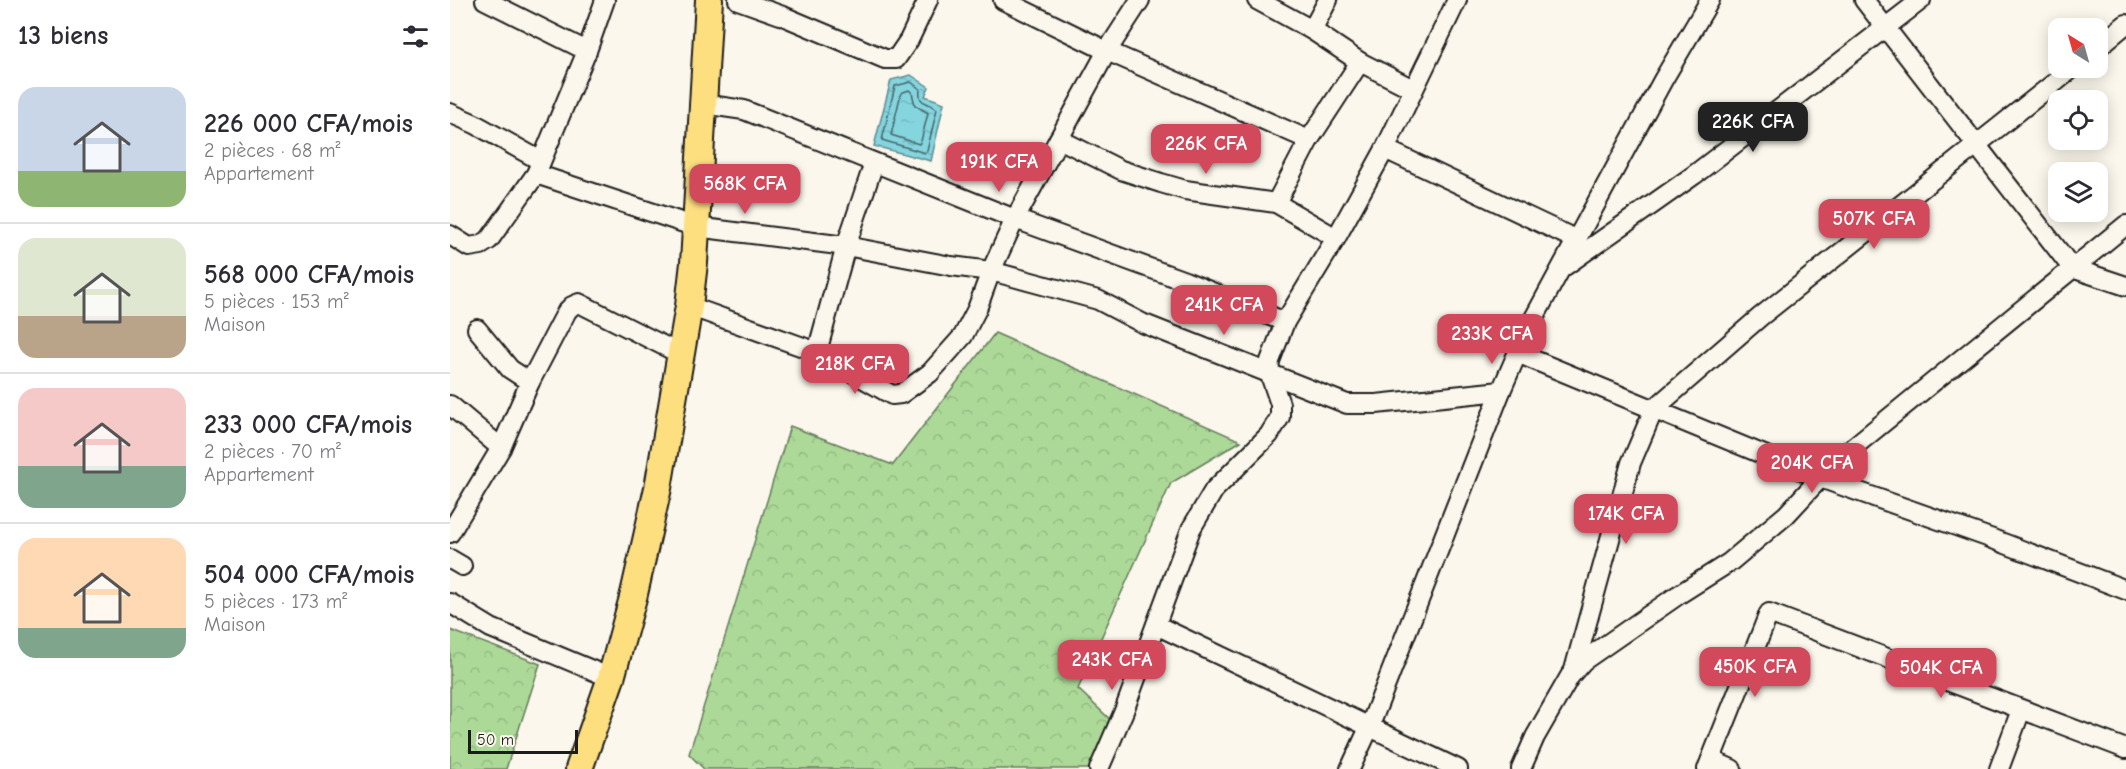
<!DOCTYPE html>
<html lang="fr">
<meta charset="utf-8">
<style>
:root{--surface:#fff;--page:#f2f2f3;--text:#2b2b33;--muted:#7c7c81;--line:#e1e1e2;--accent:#d1495b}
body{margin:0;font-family:"Comic Neue",sans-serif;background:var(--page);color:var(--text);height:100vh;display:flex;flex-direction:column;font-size:22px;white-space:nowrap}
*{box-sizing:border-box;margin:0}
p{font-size:20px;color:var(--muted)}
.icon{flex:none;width:33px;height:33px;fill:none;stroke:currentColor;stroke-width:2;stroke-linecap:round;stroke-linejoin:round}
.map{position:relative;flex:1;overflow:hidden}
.details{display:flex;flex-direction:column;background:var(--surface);width:450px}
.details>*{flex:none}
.needle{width:39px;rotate:323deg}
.controls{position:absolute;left:1598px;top:18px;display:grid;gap:12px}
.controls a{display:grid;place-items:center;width:60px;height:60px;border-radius:12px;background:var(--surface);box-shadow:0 3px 15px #0003;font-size:30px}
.scale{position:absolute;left:18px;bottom:15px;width:110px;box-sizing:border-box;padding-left:6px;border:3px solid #1c1c1c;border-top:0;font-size:16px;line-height:21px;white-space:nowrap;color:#1c1c1c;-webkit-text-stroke:4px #fbf7ec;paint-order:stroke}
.price{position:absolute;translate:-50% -51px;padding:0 14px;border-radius:12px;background:var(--accent);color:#fff;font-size:20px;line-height:39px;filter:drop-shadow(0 2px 3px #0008)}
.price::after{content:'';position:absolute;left:50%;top:36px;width:18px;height:14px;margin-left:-9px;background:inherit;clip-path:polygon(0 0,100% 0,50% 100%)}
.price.on{background:#222;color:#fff}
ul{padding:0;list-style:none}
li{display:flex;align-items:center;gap:18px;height:150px;padding:0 18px}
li+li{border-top:2px solid var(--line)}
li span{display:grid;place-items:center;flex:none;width:168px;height:120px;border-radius:18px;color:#555}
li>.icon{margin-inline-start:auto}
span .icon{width:72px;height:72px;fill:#fffc;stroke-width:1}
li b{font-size:26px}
h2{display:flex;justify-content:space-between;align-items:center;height:72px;padding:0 18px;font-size:26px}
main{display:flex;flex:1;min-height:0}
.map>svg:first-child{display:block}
.park{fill:url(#park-crowns);stroke:#647a5a;stroke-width:1.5}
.water{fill:url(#water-ripples);stroke:#5b8b91;stroke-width:1.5}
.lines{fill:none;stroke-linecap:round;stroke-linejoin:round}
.shore{stroke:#46666a;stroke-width:1.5}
.minor-casing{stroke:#1c1c1c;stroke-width:22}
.highway-casing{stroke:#1c1c1c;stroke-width:30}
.minor{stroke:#fbf7ec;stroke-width:18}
.highway{stroke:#fedf80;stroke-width:26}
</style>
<main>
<section class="details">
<h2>13 biens<svg class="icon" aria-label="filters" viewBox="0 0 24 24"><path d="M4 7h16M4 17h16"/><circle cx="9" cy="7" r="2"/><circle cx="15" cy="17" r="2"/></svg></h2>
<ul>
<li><span style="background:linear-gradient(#c9d6e8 70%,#8fb573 0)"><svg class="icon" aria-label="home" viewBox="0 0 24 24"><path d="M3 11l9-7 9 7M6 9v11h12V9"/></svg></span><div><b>226 000 CFA/mois</b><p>2 pièces · 68 m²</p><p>Appartement</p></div></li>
<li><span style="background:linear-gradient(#dfe7d0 65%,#b9a48a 0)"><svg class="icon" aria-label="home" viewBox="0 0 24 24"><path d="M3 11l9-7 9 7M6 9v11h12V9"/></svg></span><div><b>568 000 CFA/mois</b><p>5 pièces · 153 m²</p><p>Maison</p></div></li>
<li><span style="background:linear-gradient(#f6c9c9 65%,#7fa58c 0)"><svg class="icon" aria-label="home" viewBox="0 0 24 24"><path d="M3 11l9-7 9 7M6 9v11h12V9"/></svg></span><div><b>233 000 CFA/mois</b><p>2 pièces · 70 m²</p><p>Appartement</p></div></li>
<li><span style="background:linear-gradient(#ffd9b3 75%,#7fa58c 0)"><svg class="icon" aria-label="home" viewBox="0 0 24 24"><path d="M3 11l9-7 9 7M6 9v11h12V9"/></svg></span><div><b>504 000 CFA/mois</b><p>5 pièces · 173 m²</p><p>Maison</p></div></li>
</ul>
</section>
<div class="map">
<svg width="1676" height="769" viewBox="0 0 1676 769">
<defs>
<pattern id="park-crowns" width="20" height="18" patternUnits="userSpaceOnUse" patternTransform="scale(1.5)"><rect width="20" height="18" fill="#acd998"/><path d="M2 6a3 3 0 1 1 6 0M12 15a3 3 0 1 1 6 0" fill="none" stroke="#93ba82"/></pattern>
<pattern id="water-ripples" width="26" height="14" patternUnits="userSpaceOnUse" patternTransform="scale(1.5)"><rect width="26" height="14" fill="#85d5df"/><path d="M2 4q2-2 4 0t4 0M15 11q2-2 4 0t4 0" fill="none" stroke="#72b6bf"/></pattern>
</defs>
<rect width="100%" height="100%" fill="#fbf7ec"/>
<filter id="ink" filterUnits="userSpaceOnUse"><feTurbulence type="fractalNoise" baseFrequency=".0167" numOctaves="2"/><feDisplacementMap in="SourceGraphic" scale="12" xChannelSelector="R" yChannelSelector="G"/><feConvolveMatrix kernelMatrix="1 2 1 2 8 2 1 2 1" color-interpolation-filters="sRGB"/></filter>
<g filter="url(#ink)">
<g class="park">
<polygon points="545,333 791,441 721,483 628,689 667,726 647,769 254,769 239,754 340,426 443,465"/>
<polygon points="0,630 90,664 56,769 0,769"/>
</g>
<polygon class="water" points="461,75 479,87 475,96 494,103 481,161 424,146 441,80"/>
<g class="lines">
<g class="shore">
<path d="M461,82L470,89C468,106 477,100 487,109L477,151L475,153L432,140L445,86Z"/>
<polygon points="459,90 462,93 465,105 478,113 471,141 469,144 441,135 451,93"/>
</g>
<defs>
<g id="minor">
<polyline points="35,0 137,51"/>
<polyline points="288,0 333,16 435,59 446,59 459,40 478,0"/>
<polyline points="553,0 657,51 859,140"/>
<polyline points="807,0 862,30 910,62 963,89"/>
<polyline points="1414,0 1622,268 1676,286"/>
<polyline points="862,30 878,0"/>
<polyline points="1647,48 1676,24"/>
<polyline points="253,104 294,110 565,219 735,281 835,322"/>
<polyline points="0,113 25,124 91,161"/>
<polyline points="609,139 671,170 711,183 735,190 826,203 886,238"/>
<polyline points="935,149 1127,240"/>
<polyline points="86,174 246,227 396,246 501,266 541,271 648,300 692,323 897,404 926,404 1051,391"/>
<polyline points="826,203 859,140 910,62"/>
<polyline points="0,235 19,247 31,245 39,240 86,174 137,51 155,0"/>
<polyline points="1115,266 1244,175 1471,0"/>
<polyline points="239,306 367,352 442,395 451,394 480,373 513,336 527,309 541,271 565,219 657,51 690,0"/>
<polyline points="27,329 60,369 80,382"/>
<polyline points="367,352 396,246 424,163"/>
<polyline points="1067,353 1370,478 1540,538 1676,590"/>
<polyline points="0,405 51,448"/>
<polyline points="0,533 51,448 80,382 117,311 122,306 129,303 230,354"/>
<polyline points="0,559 12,566"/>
<polyline points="0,603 41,628 161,678"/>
<polyline points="706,625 1008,769"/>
<polyline points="1124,670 1181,463 1204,409 1310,317 1623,68"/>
<polyline points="1261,760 1282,769"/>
<polyline points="649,769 674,711 741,529 764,490 819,435 830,417 830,404 819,372 820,361 835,322 886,238 935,149 1007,0"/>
<polyline points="900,769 919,728 1051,391 1077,331 1213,80 1260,0"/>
<polyline points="1071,769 1085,737 1120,676 1133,661 1228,595 1280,562 1336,515 1385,462 1676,225"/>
<polyline points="1257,769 1319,613 1676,749"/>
<polyline points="1549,769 1571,710"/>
</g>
<polyline id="highway" points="129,769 161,678 184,594 208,488 239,306 244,263 259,0"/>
</defs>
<use href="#minor" class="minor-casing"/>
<use href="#highway" class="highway-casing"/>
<use href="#minor" class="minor"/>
<use href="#highway" class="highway"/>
</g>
</g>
</svg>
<div class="controls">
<a><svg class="needle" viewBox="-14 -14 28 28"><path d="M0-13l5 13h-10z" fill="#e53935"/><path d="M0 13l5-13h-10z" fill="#7c7c81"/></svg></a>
<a><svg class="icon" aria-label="locate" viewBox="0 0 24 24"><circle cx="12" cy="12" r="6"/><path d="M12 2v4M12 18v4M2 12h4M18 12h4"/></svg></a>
<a><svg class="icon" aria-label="layers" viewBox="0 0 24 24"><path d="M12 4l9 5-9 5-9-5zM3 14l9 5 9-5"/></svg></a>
</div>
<div class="scale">50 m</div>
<b class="price on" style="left:1303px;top:153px">226K CFA</b>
<b class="price" style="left:756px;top:175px">226K CFA</b>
<b class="price" style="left:549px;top:193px">191K CFA</b>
<b class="price" style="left:295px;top:215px">568K CFA</b>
<b class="price" style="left:1424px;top:250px">507K CFA</b>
<b class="price" style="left:774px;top:336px">241K CFA</b>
<b class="price" style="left:1042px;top:365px">233K CFA</b>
<b class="price" style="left:405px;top:395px">218K CFA</b>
<b class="price" style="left:1362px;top:494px">204K CFA</b>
<b class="price" style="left:1176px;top:545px">174K CFA</b>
<b class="price" style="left:662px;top:691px">243K CFA</b>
<b class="price" style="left:1305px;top:698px">450K CFA</b>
<b class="price" style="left:1491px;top:699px">504K CFA</b>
</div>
</main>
